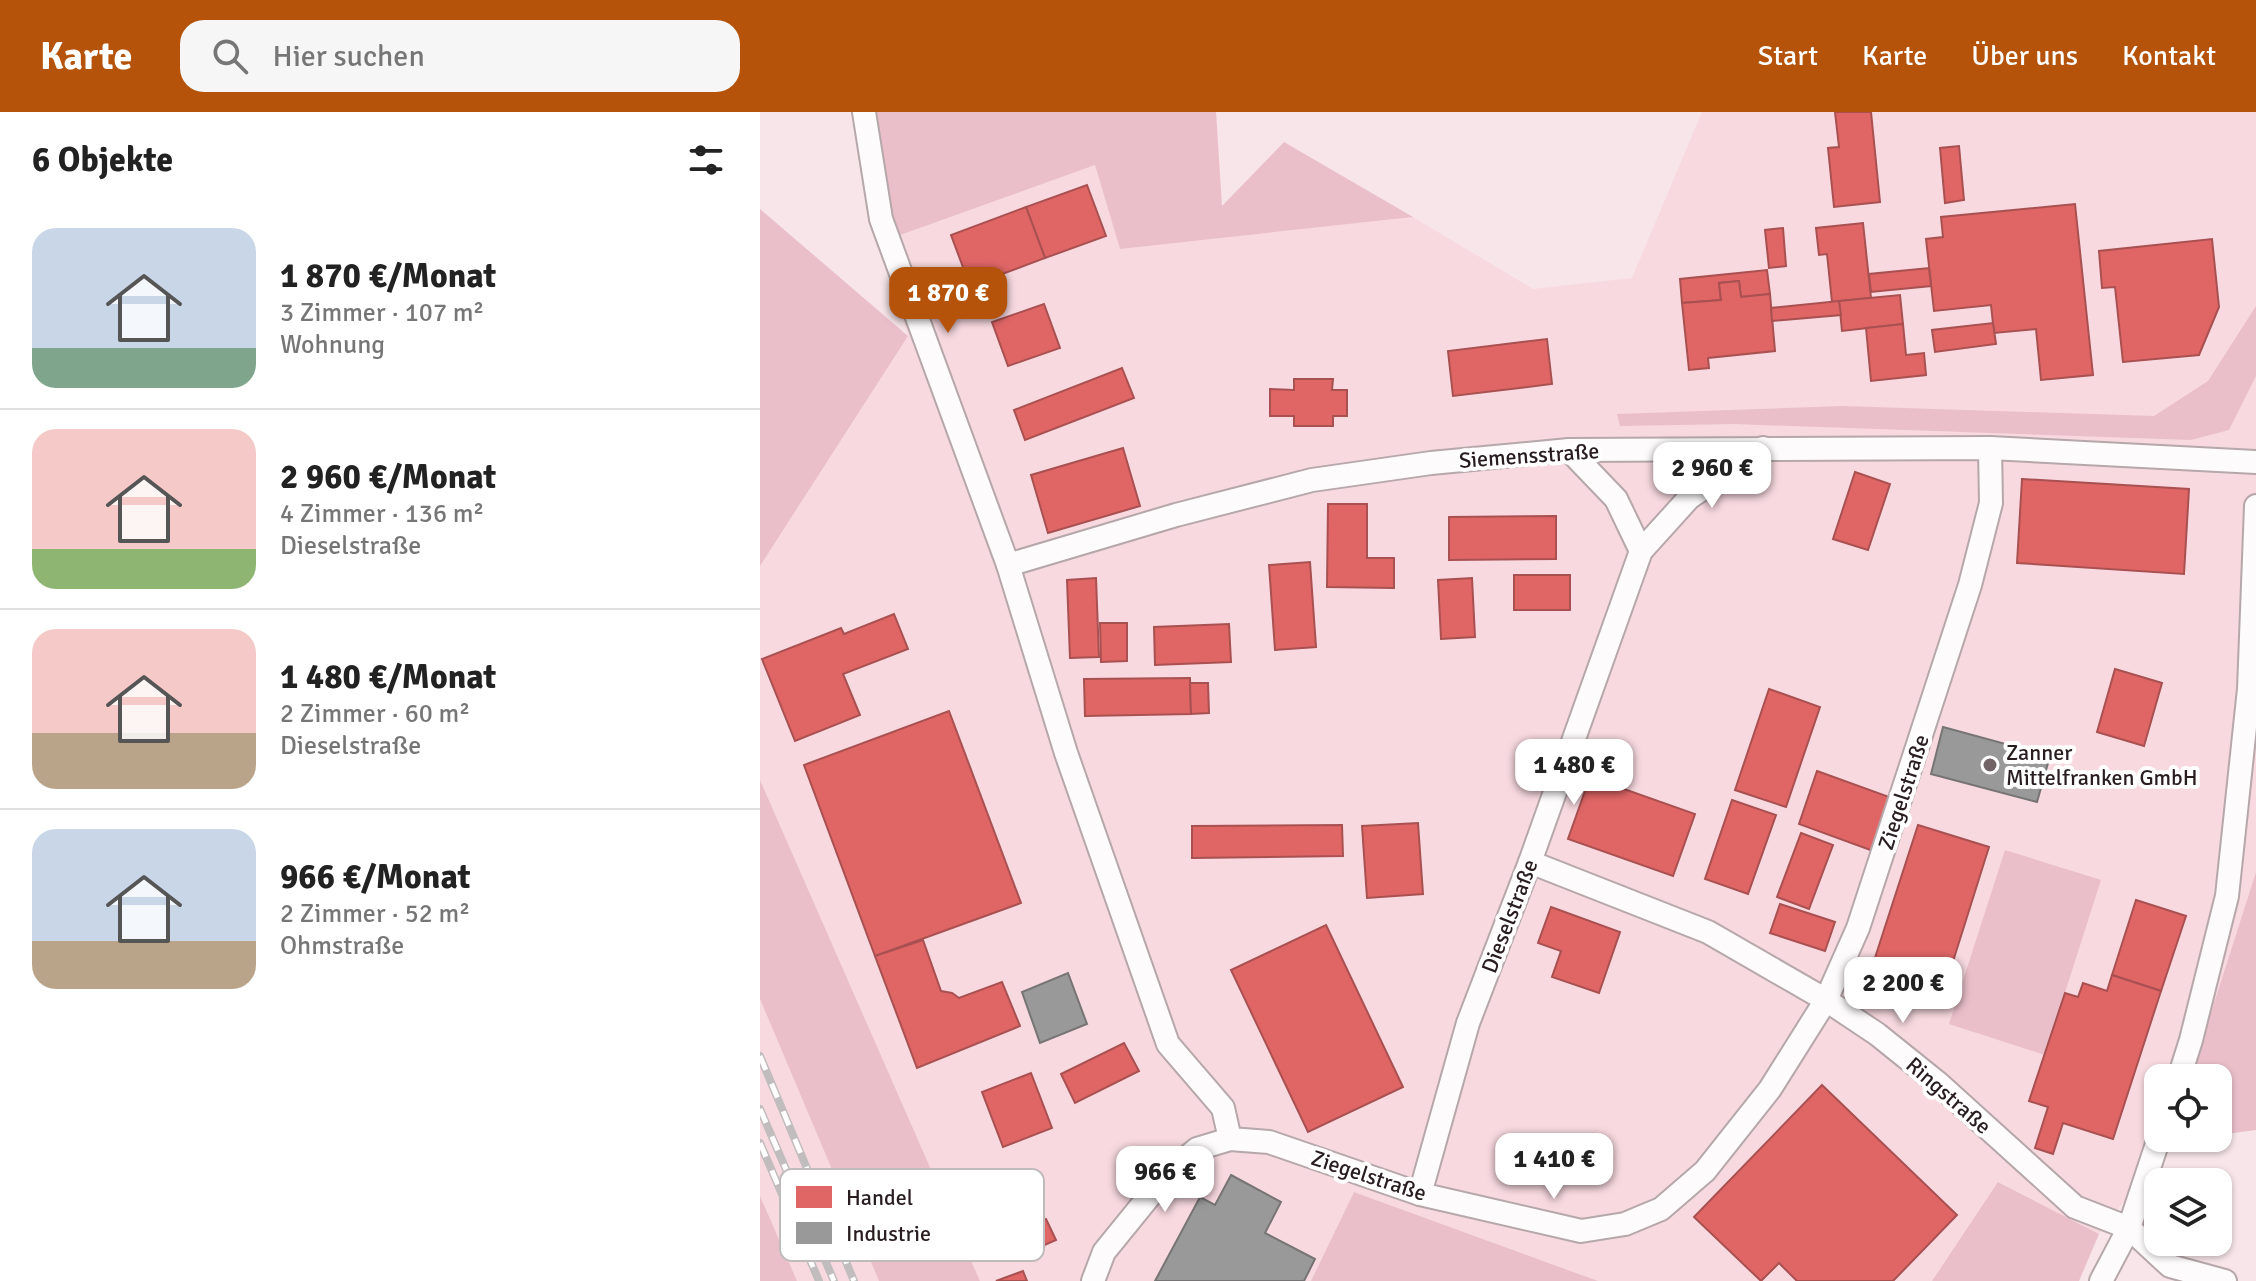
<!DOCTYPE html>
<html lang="de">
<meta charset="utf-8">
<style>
:root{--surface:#fff;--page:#f6f6f6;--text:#222;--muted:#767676;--line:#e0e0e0;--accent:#b45309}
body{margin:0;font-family:Signika,sans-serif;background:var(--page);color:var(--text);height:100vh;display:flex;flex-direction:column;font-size:30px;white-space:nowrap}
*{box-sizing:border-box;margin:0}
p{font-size:26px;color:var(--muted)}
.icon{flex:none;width:44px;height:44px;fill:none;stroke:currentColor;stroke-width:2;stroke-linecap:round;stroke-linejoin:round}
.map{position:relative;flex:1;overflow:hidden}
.side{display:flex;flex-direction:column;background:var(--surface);width:760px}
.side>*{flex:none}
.controls{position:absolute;left:1384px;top:952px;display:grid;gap:16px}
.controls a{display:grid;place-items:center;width:88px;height:88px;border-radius:16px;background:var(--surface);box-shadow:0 2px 6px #0004;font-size:40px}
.price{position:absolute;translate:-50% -68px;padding:0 18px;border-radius:16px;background:#fff;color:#222;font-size:26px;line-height:52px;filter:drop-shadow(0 2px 4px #0008)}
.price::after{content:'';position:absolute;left:50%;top:48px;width:24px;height:18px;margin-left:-12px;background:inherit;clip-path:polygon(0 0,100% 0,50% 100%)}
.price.active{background:var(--accent);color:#fff}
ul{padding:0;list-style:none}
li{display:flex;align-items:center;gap:24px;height:200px;padding:0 32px}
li+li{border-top:2px solid var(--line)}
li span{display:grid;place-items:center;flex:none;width:224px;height:160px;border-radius:24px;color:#555}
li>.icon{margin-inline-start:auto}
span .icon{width:96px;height:96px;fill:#fffc;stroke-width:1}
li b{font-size:34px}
h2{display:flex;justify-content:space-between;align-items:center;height:96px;padding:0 32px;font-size:34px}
header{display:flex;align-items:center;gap:48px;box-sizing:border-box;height:112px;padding:0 40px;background:var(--accent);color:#fff}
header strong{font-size:38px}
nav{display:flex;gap:44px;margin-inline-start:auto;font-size:28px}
.search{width:560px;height:72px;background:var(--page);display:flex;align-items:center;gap:20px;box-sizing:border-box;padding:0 28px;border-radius:24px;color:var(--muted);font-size:30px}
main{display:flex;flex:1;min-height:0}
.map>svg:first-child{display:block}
.built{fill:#f8d9e0}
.green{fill:#eabfca}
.shops{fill:#e06666;stroke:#a95051;stroke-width:2}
.industry{fill:#999;stroke:#777475;stroke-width:2}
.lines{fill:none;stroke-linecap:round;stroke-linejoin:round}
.minor-casing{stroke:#b5a7aa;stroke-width:26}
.minor{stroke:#fefbfc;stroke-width:22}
.rail-casing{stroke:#c1bcbd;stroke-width:8}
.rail{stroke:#fff;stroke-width:5;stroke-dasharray:15;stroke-linecap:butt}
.poi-dot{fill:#716366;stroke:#fff;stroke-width:3}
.labels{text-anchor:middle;stroke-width:8;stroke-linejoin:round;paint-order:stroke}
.street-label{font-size:22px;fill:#291d20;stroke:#fff}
.poi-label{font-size:22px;fill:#291d20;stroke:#fff;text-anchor:start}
.key{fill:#fff;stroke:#bfbbbc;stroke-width:2}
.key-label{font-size:22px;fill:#291d20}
</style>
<header>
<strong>Karte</strong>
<div class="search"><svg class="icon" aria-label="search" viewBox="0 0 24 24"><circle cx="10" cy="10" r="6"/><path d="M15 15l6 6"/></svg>Hier suchen</div>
<nav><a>Start</a><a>Karte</a><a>Über uns</a><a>Kontakt</a></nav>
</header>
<main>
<section class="side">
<h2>6 Objekte<svg class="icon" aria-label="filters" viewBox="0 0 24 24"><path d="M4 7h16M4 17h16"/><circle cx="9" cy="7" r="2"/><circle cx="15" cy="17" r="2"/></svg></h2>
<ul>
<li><span style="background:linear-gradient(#c9d6e8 75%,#7fa58c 0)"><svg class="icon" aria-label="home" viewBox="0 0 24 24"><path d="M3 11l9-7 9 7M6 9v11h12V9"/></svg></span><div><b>1 870 €/Monat</b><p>3 Zimmer · 107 m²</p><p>Wohnung</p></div></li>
<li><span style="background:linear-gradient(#f6c9c9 75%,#8fb573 0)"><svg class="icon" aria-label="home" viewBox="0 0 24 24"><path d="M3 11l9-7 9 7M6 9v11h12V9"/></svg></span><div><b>2 960 €/Monat</b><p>4 Zimmer · 136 m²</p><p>Dieselstraße</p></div></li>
<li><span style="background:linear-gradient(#f6c9c9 65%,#b9a48a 0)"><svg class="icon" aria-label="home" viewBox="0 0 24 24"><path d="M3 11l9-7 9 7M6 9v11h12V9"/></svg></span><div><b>1 480 €/Monat</b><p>2 Zimmer · 60 m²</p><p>Dieselstraße</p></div></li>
<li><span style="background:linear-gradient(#c9d6e8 70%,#b9a48a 0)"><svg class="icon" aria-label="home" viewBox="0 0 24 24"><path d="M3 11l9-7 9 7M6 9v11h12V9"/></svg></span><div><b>966 €/Monat</b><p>2 Zimmer · 52 m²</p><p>Ohmstraße</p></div></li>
</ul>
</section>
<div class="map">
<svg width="1496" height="1169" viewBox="0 0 1496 1169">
<rect width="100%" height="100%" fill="#f7e5e9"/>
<g class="built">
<polygon points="942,0 1496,0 1496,760 1430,966 1398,966 1398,1026 1411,1026 1410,1029 1339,1122 1239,1070 1172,1169 838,1169 594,1080 551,1169 220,1169 0,668 0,454 148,224 118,131 335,53 360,137 653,105 773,177 872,166"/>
<polygon points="0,887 119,1169 37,1169 19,1129 0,1084"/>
</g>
<g class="green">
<polygon points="97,0 456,0 462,94 524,30 653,105 360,137 335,53 118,131"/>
<polygon points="0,97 148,224 0,454"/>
<polygon points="1496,194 1496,264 1469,318 1431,328 973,312 860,314 857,302 1083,294 1394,304 1448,269"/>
<polygon points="0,668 220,1169 119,1169 0,887"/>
<polygon points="1245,738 1341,768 1285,943 1189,912"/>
<polygon points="1496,760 1496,1018 1458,1023 1458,966 1430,966"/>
<polygon points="1238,1070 1339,1122 1319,1169 1172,1169"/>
<polygon points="594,1080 838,1169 551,1169"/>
<polygon points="0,1084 37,1169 0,1169"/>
</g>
<g class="shops">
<polygon points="1075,0 1111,0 1120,90 1074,95 1068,36 1079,35"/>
<polygon points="1199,34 1204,88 1185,91 1180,36"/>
<polygon points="327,73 346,124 285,146 266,95"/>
<polygon points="1315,92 1333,263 1281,268 1276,217 1234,221 1231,193 1174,199 1166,127 1183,125 1181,105"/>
<polygon points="266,95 285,146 210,174 191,123"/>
<polygon points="1103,111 1111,186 1072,190 1067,142 1059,143 1056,116"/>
<polygon points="1023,116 1026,154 1009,156 1005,118"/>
<polygon points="1452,127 1459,195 1439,243 1363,250 1355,175 1342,176 1339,139"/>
<polygon points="1169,156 1171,174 1111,180 1109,162"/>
<polygon points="1007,158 1010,182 981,185 979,169 959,171 961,188 922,191 920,167"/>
<polygon points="979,169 981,185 1010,182 1015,239 948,246 949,256 929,258 922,191 961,188 959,171"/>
<polygon points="1140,183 1143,212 1082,219 1079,189"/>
<polygon points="1079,189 1081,203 1012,209 1011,196"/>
<polygon points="284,192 300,236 248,254 232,210"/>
<polygon points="1233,211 1236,232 1175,240 1172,218"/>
<polygon points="1143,212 1146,243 1164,241 1166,263 1111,269 1106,216"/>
<polygon points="787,227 792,272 693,284 688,239"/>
<polygon points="362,256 374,286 265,328 254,298"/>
<polygon points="534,267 573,267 572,278 587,278 587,304 573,304 573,314 534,314 534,304 510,304 510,277 534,278"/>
<polygon points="363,336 380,394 288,421 271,363"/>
<polygon points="1095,360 1130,372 1108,438 1073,427"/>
<polygon points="1262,367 1429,377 1424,462 1257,451"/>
<polygon points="568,392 607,392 607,446 634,446 634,476 567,475"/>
<polygon points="796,404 796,447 689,448 689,405"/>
<polygon points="550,450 556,535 515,538 509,453"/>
<rect x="754" y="463" width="56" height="35"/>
<polygon points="336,466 339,545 310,546 307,468"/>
<polygon points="712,466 715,525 681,527 678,468"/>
<polygon points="134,502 148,537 83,562 100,603 35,629 2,547 81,516 84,522"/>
<polygon points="340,511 367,511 367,549 341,550"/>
<polygon points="469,512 471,550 395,553 394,515"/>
<polygon points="1355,557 1402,571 1384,634 1337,620"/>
<polygon points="430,566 431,602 325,604 324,567"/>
<polygon points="430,571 448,571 449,601 431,602"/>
<polygon points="1009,577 1060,595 1026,695 975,678"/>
<polygon points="189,599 261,791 115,844 44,653"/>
<polygon points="1057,659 1132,686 1113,739 1039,712"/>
<polygon points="830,665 935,702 913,764 808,727"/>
<polygon points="972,688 1016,703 988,782 945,767"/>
<polygon points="658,711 663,782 607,786 602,714"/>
<polygon points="582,713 583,744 432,746 432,714"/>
<polygon points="1158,713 1229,735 1184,878 1112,855"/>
<polygon points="1041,721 1073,733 1049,797 1017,785"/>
<polygon points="1376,788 1426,804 1401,879 1352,863"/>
<polygon points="1020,792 1075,810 1065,839 1010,821"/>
<polygon points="791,795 860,820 839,881 792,865 801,839 778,831"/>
<polygon points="566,813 643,975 548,1020 471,858"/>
<polygon points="163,828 181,879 192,881 199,886 242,870 260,914 157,956 115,844"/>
<polygon points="1352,863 1401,879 1353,1027 1303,1011 1293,1042 1275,1036 1288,995 1269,989 1305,881 1318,885 1323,871 1347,879"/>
<polygon points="364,931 379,959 315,991 301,962"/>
<polygon points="271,961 292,1016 243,1035 222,980"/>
<polygon points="1062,973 1197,1103 1133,1169 1037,1169 1019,1151 1001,1169 934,1105"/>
<polygon points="286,1107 296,1128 264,1142 254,1121"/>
<polygon points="263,1159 267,1169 236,1169"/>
</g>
<g class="industry">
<polygon points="1183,615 1290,644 1277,690 1171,662"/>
<polygon points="308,861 327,912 280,931 262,880"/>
<polygon points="471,1063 521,1090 505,1121 555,1147 544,1169 395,1169 440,1085 455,1093"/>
</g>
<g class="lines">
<defs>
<g id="minor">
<polyline points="104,0 121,107 248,453 306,641 408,932 463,996 470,1027 509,1030 660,1082 821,1119 865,1112 901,1097 945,1059 1010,977 1066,888 1098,816 1210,473 1231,391 1230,336"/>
<polyline points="881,439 929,386 1003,336"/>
<polyline points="248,453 416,403 552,368 671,351 809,338 1230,336 1496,350"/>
<polyline points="770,750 948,820 1066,888 1117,922 1178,971 1315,1095 1369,1116 1410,1154 1465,1169"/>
<polyline points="1419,966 1431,928 1467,784 1489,577 1496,394"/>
<polyline points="660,1082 708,911 770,750 881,439 856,387 809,338"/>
<polyline points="333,1169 344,1140 409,1060 437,1037 470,1027"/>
<polyline points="1341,1169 1369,1116 1399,1026"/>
</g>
</defs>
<use href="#minor" class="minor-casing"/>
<use href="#minor" class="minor"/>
<defs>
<g id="rail">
<polyline points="0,944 94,1169"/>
<polyline points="0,997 74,1169"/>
<polyline points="0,1031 59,1169"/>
</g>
</defs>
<use href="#rail" class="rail-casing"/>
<use href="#rail" class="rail"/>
</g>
<circle class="poi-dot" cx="1230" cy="653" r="8"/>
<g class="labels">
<g class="street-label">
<text transform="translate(769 343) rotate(-4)" y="8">Siemensstraße</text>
<text transform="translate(1143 680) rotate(-72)" y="8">Ziegelstraße</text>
<text transform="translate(749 804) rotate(-69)" y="8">Dieselstraße</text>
<text transform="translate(1189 983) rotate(41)" y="8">Ringstraße</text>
<text transform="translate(609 1063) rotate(18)" y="8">Ziegelstraße</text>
</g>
<g class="poi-label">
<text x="1246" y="648">Zanner<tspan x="1246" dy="25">Mittelfranken GmbH</tspan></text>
</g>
</g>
<rect x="20" y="1057" width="264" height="92" rx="12" class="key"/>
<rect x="36" y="1074" width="36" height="22" fill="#e06666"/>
<rect x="36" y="1110" width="36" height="22" fill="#999"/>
<g class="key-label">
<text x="86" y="1093">Handel</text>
<text x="86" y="1129">Industrie</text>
</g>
</svg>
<div class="controls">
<a><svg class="icon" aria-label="locate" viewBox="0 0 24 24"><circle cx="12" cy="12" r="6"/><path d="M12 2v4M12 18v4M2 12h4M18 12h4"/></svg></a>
<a><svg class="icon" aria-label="layers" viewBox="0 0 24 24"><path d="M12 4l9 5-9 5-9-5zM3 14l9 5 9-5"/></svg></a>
</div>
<b class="price active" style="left:188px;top:223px">1 870 €</b>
<b class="price" style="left:952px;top:398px">2 960 €</b>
<b class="price" style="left:814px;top:695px">1 480 €</b>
<b class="price" style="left:1143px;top:913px">2 200 €</b>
<b class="price" style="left:794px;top:1089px">1 410 €</b>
<b class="price" style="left:405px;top:1102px">966 €</b>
</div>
</main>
